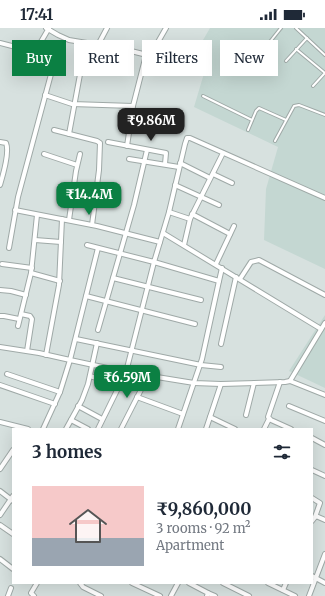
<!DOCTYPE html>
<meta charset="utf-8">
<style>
:root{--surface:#fff;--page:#f6f6f7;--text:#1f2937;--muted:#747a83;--accent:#0b8043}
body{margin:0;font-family:Merriweather,serif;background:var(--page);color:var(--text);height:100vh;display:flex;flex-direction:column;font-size:15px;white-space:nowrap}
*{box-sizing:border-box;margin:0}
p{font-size:13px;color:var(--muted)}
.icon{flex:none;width:22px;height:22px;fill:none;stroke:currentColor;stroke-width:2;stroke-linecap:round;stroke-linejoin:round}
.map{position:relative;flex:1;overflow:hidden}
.sheet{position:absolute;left:12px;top:400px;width:301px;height:156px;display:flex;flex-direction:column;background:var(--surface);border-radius:0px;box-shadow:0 4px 16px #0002}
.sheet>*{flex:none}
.hud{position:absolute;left:12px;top:12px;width:301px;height:36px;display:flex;gap:8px}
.price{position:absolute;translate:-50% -34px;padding:0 9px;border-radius:8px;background:var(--accent);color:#fff;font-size:13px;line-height:26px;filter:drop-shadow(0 1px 2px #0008)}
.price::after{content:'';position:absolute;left:50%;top:24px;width:12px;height:9px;margin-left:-6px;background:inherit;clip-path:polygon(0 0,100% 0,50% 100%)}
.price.selected{background:#222;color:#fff}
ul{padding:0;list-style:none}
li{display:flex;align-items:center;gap:12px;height:100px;padding:0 20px}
li span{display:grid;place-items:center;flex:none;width:112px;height:80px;border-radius:0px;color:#555}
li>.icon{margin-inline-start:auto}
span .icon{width:48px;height:48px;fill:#fffc;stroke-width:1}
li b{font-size:17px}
h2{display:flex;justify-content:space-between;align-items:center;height:48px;padding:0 20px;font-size:17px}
.tag{padding:0 14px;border-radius:0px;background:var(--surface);box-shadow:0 4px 16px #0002;font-size:14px;line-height:36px}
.tag.selected{background:var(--accent);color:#fff}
.status{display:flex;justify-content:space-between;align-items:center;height:28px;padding:0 20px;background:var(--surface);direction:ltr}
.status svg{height:11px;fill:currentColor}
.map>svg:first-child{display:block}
.built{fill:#c4d7d2}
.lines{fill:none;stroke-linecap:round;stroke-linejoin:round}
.service-casing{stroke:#9fa9a7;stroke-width:4}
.minor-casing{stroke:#9fa9a7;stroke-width:6}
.service{stroke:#fff;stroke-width:2}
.minor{stroke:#fff;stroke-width:4}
</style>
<div class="status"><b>17:41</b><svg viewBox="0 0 49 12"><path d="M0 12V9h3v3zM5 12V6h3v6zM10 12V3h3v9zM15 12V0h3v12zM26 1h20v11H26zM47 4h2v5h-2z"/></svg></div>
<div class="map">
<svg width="325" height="568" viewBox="0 0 325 568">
<rect width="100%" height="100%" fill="#d7e1df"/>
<g class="built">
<polygon points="210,0 325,0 325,241 264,212 266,161 278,119 194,79 205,42 189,36"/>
<polygon points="325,287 325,360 289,343"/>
</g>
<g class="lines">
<defs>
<g id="service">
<polyline points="296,0 325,27"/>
<polyline points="269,15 281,0"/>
<polyline points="296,21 325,45"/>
<polyline points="286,33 307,10"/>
<polyline points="313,58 324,46"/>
<polyline points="203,68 252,92"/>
<polyline points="248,102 256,83 259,80 286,92"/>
<polyline points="275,113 294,78 299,77 325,87"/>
</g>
<g id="minor">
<polyline points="46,0 58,7 69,12 123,21 199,40"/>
<polyline points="0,15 35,24 49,0"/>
<polyline points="98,17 107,0"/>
<polyline points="150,28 166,0"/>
<polyline points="45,67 72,76 133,78"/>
<polyline points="54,102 97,113 100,115 99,142 92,197"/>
<polyline points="69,106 81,41 90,15"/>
<path d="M0,114L6,115C10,124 3,147 0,157"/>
<polyline points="108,114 166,125 165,136"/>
<polyline points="127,118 133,78 146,27"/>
<polyline points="44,126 77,137"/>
<polyline points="129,131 179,139"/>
<polyline points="180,135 210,150"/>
<polyline points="213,146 232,155"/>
<polyline points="175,157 219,177"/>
<polyline points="15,182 97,198 160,214"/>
<polyline points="169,184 190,191"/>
<polyline points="192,186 230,206"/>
<polyline points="69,192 76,143 80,126"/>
<polyline points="163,205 321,301"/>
<polyline points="35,212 61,214"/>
<polyline points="87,217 154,234 169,184 185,116 187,110 190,110 325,170"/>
<polyline points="184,217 190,191 223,125"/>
<polyline points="9,220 18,169 54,35 52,33 35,24"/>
<polyline points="2,236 32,240"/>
<polyline points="216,236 234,198"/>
<polyline points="31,245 60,253"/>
<polyline points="113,250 201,272"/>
<polyline points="240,251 251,234 259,232 325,267"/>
<polyline points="219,253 222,240"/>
<polyline points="0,262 11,263 26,267"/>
<polyline points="86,268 195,296"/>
<polyline points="21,286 30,288 32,291 27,323"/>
<polyline points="0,288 4,288 19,291"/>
<polyline points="18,298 31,245 37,187"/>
<polyline points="98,302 134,177 147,122"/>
<polyline points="76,311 201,337 221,339"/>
<polyline points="221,316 236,249"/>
<polyline points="0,319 39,325 70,332 98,220"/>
<polyline points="46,327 59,257 62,191"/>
<polyline points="7,346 60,364"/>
<polyline points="90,348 102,352 118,360"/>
<polyline points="290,353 325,367"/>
<polyline points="280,354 268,389 271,392 291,401"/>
<polyline points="0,357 55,376"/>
<polyline points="137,369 183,386"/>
<polyline points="78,378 102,391"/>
<polyline points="289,378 325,393"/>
<polyline points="246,387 254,355"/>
<polyline points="210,389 235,401"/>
<polyline points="71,392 88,401"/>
<polyline points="0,394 28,401"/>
<polyline points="43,401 60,364 70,332 126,344 154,234 219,253 202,331 178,401"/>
<polyline points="66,401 82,372 88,356 97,315"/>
<polyline points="98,401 126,344 194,355 221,356"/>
<polyline points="121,401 148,348"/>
<polyline points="206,401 221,356 285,354 290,353 325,295"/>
<polyline points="264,401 269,391"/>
<polyline points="312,410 325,417"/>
<polyline points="0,441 13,422"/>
<polyline points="312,442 325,448"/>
<polyline points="0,463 13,473"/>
<polyline points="312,470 320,475 315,489"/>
<polyline points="0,487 13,468"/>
<polyline points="312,493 316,488 325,492"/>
<polyline points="0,497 13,506"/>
<polyline points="0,531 13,541"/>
<polyline points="312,548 325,555"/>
<polyline points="80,555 83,559 101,568"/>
<polyline points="132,555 160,568"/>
<polyline points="189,555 208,565 207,568"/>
<polyline points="223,555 249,568"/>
<polyline points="268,555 295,568"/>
<polyline points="283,562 286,555"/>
<polyline points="208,565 215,568"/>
<polyline points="8,568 11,560"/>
<polyline points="34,568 31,565 37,555"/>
<polyline points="171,568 178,555"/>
<polyline points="309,568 325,526"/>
</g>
</defs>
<use href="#service" class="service-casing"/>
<use href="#minor" class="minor-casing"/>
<use href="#service" class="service"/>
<use href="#minor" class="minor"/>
</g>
</svg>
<b class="price selected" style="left:151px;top:114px">₹9.86M</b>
<b class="price" style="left:89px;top:188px">₹14.4M</b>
<b class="price" style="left:127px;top:371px">₹6.59M</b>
<div class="hud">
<a class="tag selected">Buy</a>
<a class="tag">Rent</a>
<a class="tag">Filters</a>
<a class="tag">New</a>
</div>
<section class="sheet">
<h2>3 homes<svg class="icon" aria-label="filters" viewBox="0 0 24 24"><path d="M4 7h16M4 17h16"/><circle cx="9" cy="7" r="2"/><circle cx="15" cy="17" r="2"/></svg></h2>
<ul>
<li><span style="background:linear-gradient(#f6c9c9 65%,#9aa5b1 0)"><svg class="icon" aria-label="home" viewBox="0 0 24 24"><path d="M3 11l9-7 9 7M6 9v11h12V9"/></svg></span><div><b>₹9,860,000</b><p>3 rooms · 92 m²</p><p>Apartment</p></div></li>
</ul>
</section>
</div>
